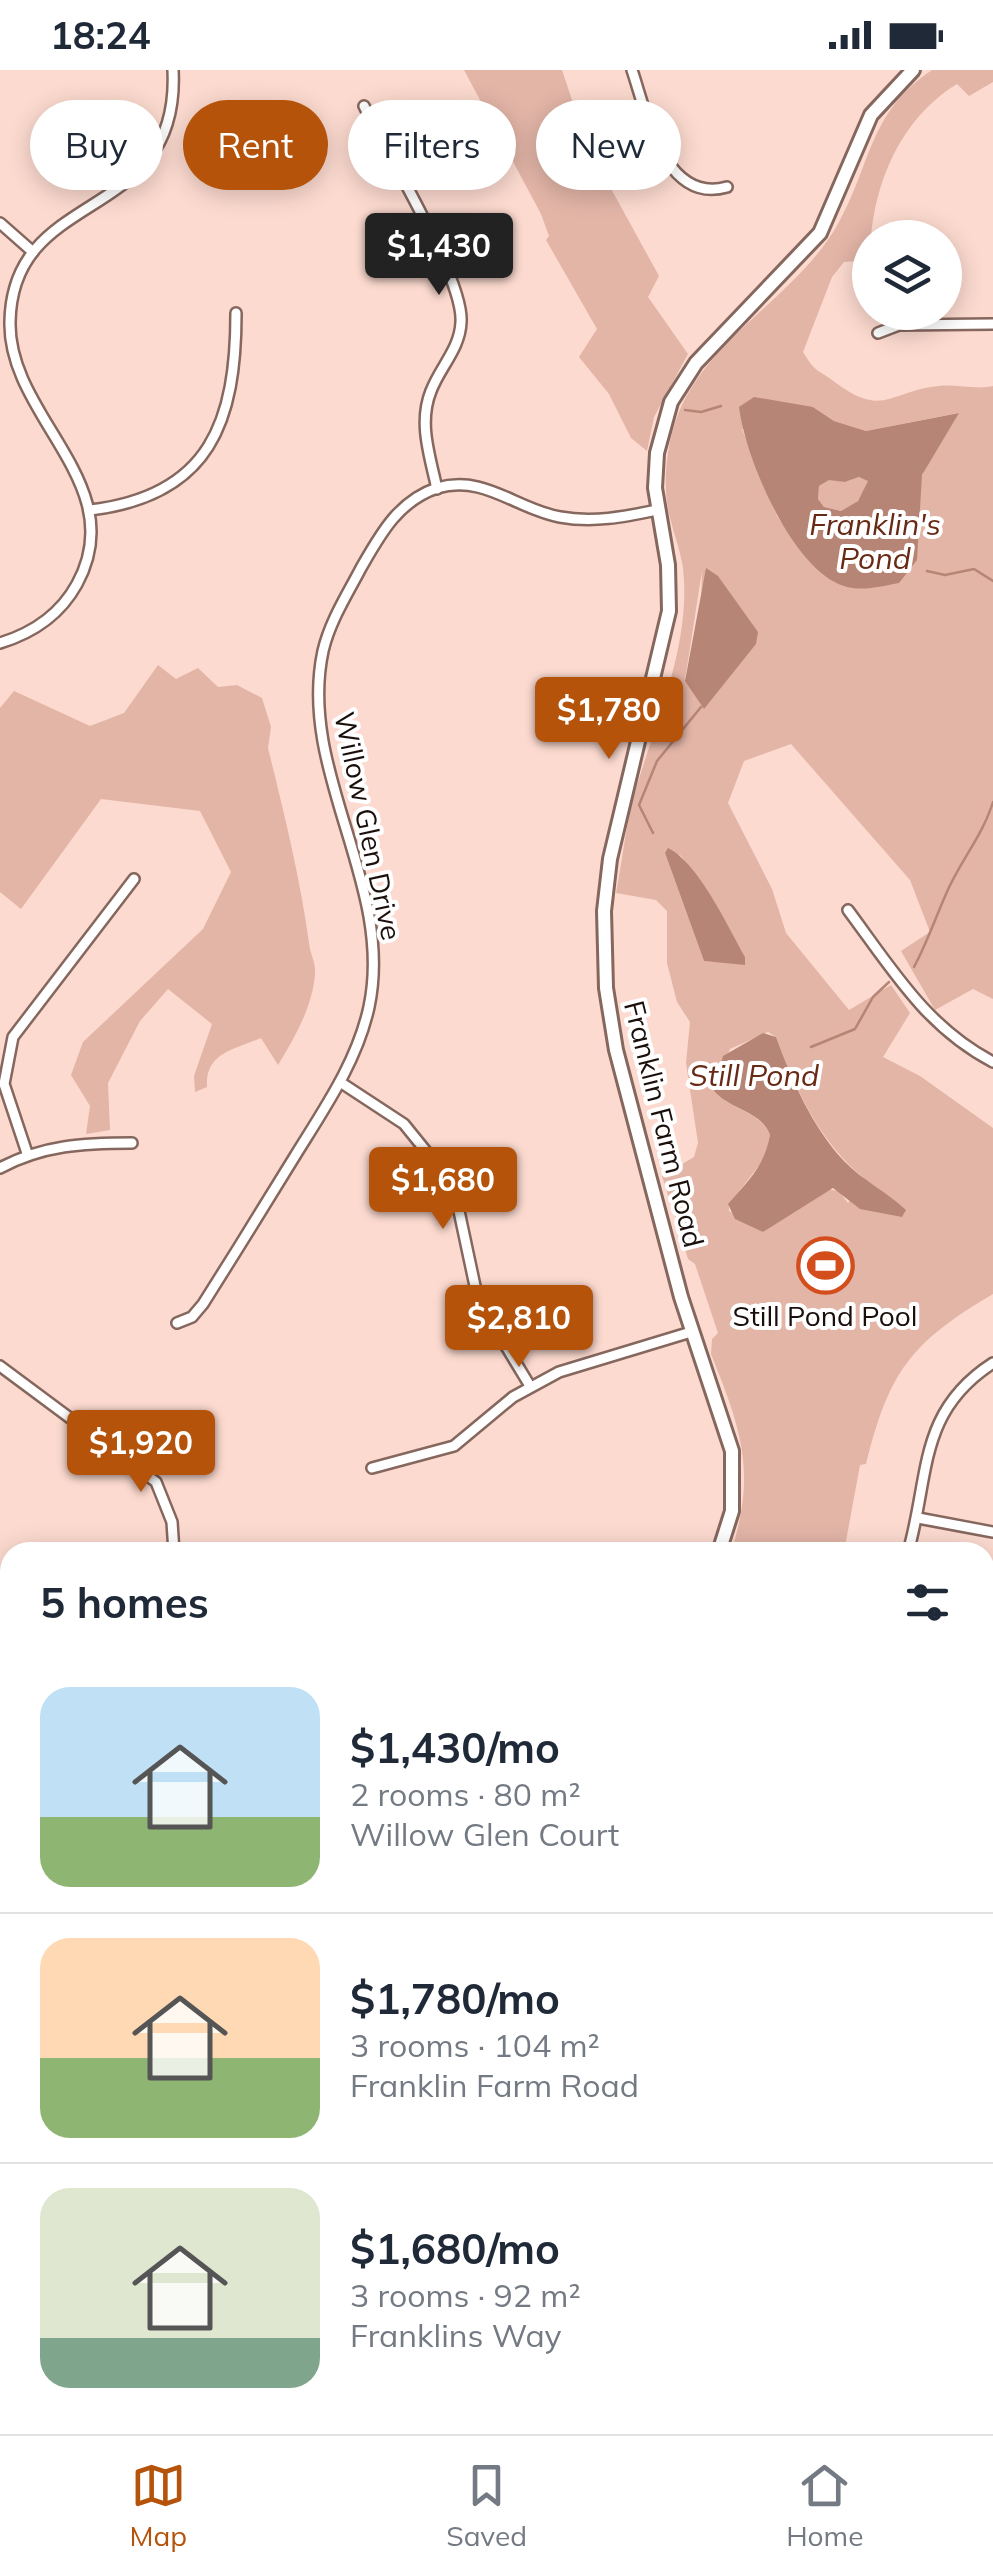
<!DOCTYPE html>
<meta charset="utf-8">
<style>
:root{--surface:#fff;--page:#f2f2f3;--text:#1f2937;--muted:#747a83;--line:#e0e1e3;--accent:#b45309}
body{margin:0;font-family:Mulish,sans-serif;background:var(--page);color:var(--text);height:100vh;display:flex;flex-direction:column;font-size:38px;white-space:nowrap}
*{box-sizing:border-box;margin:0}
p{font-size:32px;color:var(--muted)}
.icon{flex:none;width:55px;height:55px;fill:none;stroke:currentColor;stroke-width:2;stroke-linecap:round;stroke-linejoin:round}
.map{position:relative;flex:1;overflow:hidden}
.side{position:absolute;left:0px;top:1472px;width:995px;height:892px;display:flex;flex-direction:column;background:var(--surface);border-radius:30px 30px 0 0;box-shadow:0 5px 25px #0003}
.side>*{flex:none}
.hud{position:absolute;left:30px;top:30px;width:935px;height:90px;display:flex;gap:20px}
.tools{position:absolute;left:852px;top:150px;display:grid;gap:20px}
.tools a{display:grid;place-items:center;width:110px;height:110px;border-radius:50%;background:var(--surface);box-shadow:0 5px 25px #0003;font-size:50px}
.price{position:absolute;translate:-50% -85px;padding:0 22px;border-radius:10px;background:var(--accent);color:#fff;font-size:32px;line-height:65px;filter:drop-shadow(0 2px 5px #0008)}
.price::after{content:'';position:absolute;left:50%;top:60px;width:30px;height:22px;margin-left:-15px;background:inherit;clip-path:polygon(0 0,100% 0,50% 100%)}
.price.current{background:#222;color:#fff}
ul{padding:0;list-style:none}
li{display:flex;align-items:center;gap:30px;height:250px;padding:0 40px}
li+li{border-top:2px solid var(--line)}
li span{display:grid;place-items:center;flex:none;width:280px;height:200px;border-radius:30px;color:#555}
li>.icon{margin-inline-start:auto}
span .icon{width:120px;height:120px;fill:#fffc;stroke-width:1}
li b{font-size:42px}
h2{display:flex;justify-content:space-between;align-items:center;height:120px;padding:0 40px;font-size:42px}
.tag{padding:0 35px;border-radius:45px;background:var(--surface);box-shadow:0 5px 25px #0003;font-size:35px;line-height:90px}
.tag.current{background:var(--accent);color:#fff}
.status{display:flex;justify-content:space-between;align-items:center;height:70px;padding:0 50px;background:var(--surface);direction:ltr}
.status svg{height:28px;fill:currentColor}
.tab-bar{display:flex;justify-content:space-around;align-items:center;height:140px;border-top:2px solid var(--line);background:var(--surface);font-size:28px;color:var(--muted)}
.tab-bar a{display:grid;justify-items:center;gap:5px}
.tab-bar .current{color:var(--accent)}
.map>svg:first-child{display:block}
.green{fill:#e2b5a7;fill-rule:evenodd}
.water{fill:#b78575;fill-rule:evenodd}
.lines{fill:none;stroke-linecap:round;stroke-linejoin:round}
.stream{stroke:#b78575;stroke-width:2.5}
.street-casing{stroke:#85675e;stroke-width:14}
.secondary-casing{stroke:#85675e;stroke-width:18}
.primary-casing{stroke:#85675e;stroke-width:19}
.street{stroke:#fff;stroke-width:9}
.secondary{stroke:#fff;stroke-width:12}
.primary{stroke:#fff;stroke-width:14}
.labels{text-anchor:middle;stroke-width:8;stroke-linejoin:round;paint-order:stroke}
.street-label{font-size:28px;fill:#1a0f0b;stroke:#fff}
.poi-label{font-size:28px;fill:#1a0f0b;stroke:#fff}
.water-label{font-size:30px;font-style:italic;fill:#692a15;stroke:#fff}
</style>
<div class="status"><b>18:24</b><svg viewBox="0 0 49 12"><path d="M0 12V9h3v3zM5 12V6h3v6zM10 12V3h3v9zM15 12V0h3v12zM26 1h20v11H26zM47 4h2v5h-2z"/></svg></div>
<div class="map">
<svg width="993" height="2364" viewBox="0 0 993 2364">
<rect width="100%" height="100%" fill="#fcdacf"/>
<g class="green">
<polygon points="464,0 562,0 587,75 659,206 648,227 688,284 654,347 647,381 631,368 609,324 579,287 597,259 546,170 549,166 541,144"/>
<path d="M932,0H993V12L969,26L957,14C895,52 870,125 870,190L844,192L832,207L803,282C816,304 818,299 836,313C883,348 891,321 938,316C956,314 977,320 993,316V929L973,919L935,940L901,881L930,862L910,810L791,674L744,691L728,733L772,819L786,863L849,940L891,915L910,943L883,987L920,1006L993,1058V1224C910,1273 889,1302 866,1394L860,1395L844,1482H731C757,1402 741,1359 711,1284L712,1269L718,1263L695,1194L688,1189L662,1106L694,1087L698,1073L686,993L690,952L677,932L667,893V841L656,830L616,823C622,793 625,762 632,733C652,658 692,578 683,498C680,478 672,459 668,439C662,407 668,365 682,335C717,262 801,222 839,152C872,92 869,42 932,0ZM813,337L834,351L866,361L958,343C948,364 929,385 922,406C912,435 921,466 913,495L805,486L777,446L742,359ZM702,501L698,627L685,610ZM665,783L680,785L686,792L745,887V894L704,891ZM768,962L776,967C796,1020 820,1073 865,1109L848,1133L839,1121L826,1119L763,1162L729,1141V1134L765,1088L770,1065C761,1041 730,1040 714,1021L730,979Z"/>
<polygon points="859,407 869,410 858,431 841,441 824,437 818,429 819,416 830,409 845,412"/>
<path d="M158,595L176,609L198,598L218,617L237,615L262,628L271,657L268,678C284,743 300,807 309,873C310,884 316,893 315,903C313,936 295,967 278,995L261,968C233,980 205,983 207,1017L195,1022L194,1006L212,954L168,919L140,951L108,1013L110,1060L86,1064L90,1036L71,1005L83,972L203,859L231,802L200,741L101,729L21,839L0,822V638L14,621L90,656L124,643Z"/>
<polygon points="10,1809 8,2212 0,2241 0,1812"/>
</g>
<g class="water">
<path d="M754,327L813,337L834,351L866,361L959,343L922,405L917,490L899,513C882,516 862,522 844,516C792,500 745,387 739,337ZM859,407L868,411L858,431L841,441L824,437L818,429L819,416L829,410L845,412Z"/>
<polygon points="706,498 718,506 758,562 756,574 704,639 685,611"/>
<path d="M668,778C698,792 728,857 745,887V895L704,891L665,783Z"/>
<path d="M763,963L776,967C792,1010 812,1057 844,1091C862,1110 887,1122 906,1140L902,1147L860,1139L833,1118L763,1162L735,1149L728,1134C749,1110 764,1097 770,1065C762,1041 730,1040 714,1021L723,986Z"/>
<polygon points="838,1177 846,1180 840,1207 822,1202 818,1216 803,1212 811,1181 835,1187"/>
</g>
<g class="lines">
<g class="stream">
<polyline points="685,340 701,342 721,336"/>
<polyline points="927,501 945,505 974,499 993,511"/>
<polyline points="653,763 639,735 657,691 701,637"/>
<path d="M914,897C927,873 935,849 946,824C960,791 982,767 993,732"/>
<polyline points="811,977 855,959 873,927 889,912"/>
</g>
<defs>
<g id="street">
<path d="M632,0C646,41 664,135 727,117"/>
<path d="M364,36C386,81 464,209 461,252C460,279 440,297 431,321C418,353 430,386 437,419"/>
<polyline points="0,153 33,182"/>
<polyline points="878,263 899,255 993,254"/>
<path d="M90,440C211,426 236,350 236,243"/>
<path d="M0,573C33,563 60,545 77,514C132,414 8,347 10,252C12,115 181,156 173,0"/>
<path d="M848,840C892,899 926,957 993,992"/>
<polyline points="340,1012 404,1054 442,1101 459,1141 478,1230 530,1316"/>
<polyline points="27,1083 4,1014 13,967 134,809"/>
<path d="M0,1098C43,1075 84,1073 132,1073"/>
<path d="M177,1253L192,1247L203,1234C234,1185 265,1135 295,1086C324,1039 357,992 369,937C395,815 297,702 323,581C330,551 347,525 361,498C380,465 398,431 437,418C484,404 516,439 560,447C593,453 624,447 657,440"/>
<polyline points="0,1296 156,1412 172,1452 174,1482"/>
<polyline points="372,1398 454,1376 513,1327 559,1302 691,1262"/>
<polyline points="918,1448 993,1462"/>
<path d="M908,1482C930,1406 917,1342 993,1293"/>
<polyline points="985,1587 993,1588"/>
<polyline points="985,1676 993,1695"/>
<polyline points="0,1680 10,1680"/>
<polyline points="985,1931 993,1939"/>
<polyline points="992,2057 993,2054"/>
<polyline points="268,2364 279,2355"/>
</g>
<g id="secondary">
<polyline points="719,1482 732,1441 732,1381 681,1227 616,980 606,918 604,841 610,789 669,541 668,495 655,418 657,383 671,332 696,293 820,163 871,45 913,0"/>
<polyline points="985,2148 993,2145"/>
<polyline points="985,2162 993,2159"/>
<polyline points="727,2364 734,2355"/>
</g>
<g id="primary">
<polyline points="0,1643 10,1643"/>
<polyline points="0,1660 10,1660"/>
<polyline points="961,2355 969,2364"/>
<polyline points="985,2355 993,2364"/>
</g>
</defs>
<use href="#street" class="street-casing"/>
<use href="#secondary" class="secondary-casing"/>
<use href="#primary" class="primary-casing"/>
<use href="#street" class="street"/>
<use href="#secondary" class="secondary"/>
<use href="#primary" class="primary"/>
</g>
<defs>
<symbol id="stadium-ring" viewBox="-11 -11 22 22"><circle r="9.5" fill="#fff" stroke="#d44d1c" stroke-width="1.5"/><path d="M0-5a6.5 5 0 1 0 0 10a6.5 5 0 1 0 0-10ZM-3.5-1.8h7v3.6h-7Z" fill="#d44d1c"/></symbol>
</defs>
<g fill-rule="evenodd">
<use href="#stadium-ring" x="794" y="1164" width="63" height="63"/>
</g>
<g class="labels">
<g class="street-label">
<text transform="translate(368 756) rotate(78)" y="10">Willow Glen Drive</text>
<text transform="translate(664 1054) rotate(76)" y="10">Franklin Farm Road</text>
</g>
<g class="poi-label">
<text x="825" y="1256">Still Pond Pool</text>
</g>
<g class="water-label">
<text x="875" y="465">Franklin's<tspan x="875" dy="34">Pond</tspan></text>
<text x="754" y="1016">Still Pond</text>
</g>
</g>
</svg>
<div class="tools">
<a><svg class="icon" aria-label="layers" viewBox="0 0 24 24"><path d="M12 4l9 5-9 5-9-5zM3 14l9 5 9-5"/></svg></a>
</div>
<b class="price current" style="left:439px;top:228px">$1,430</b>
<b class="price" style="left:609px;top:692px">$1,780</b>
<b class="price" style="left:443px;top:1162px">$1,680</b>
<b class="price" style="left:519px;top:1300px">$2,810</b>
<b class="price" style="left:141px;top:1425px">$1,920</b>
<div class="hud">
<a class="tag">Buy</a>
<a class="tag current">Rent</a>
<a class="tag">Filters</a>
<a class="tag">New</a>
</div>
<section class="side">
<h2>5 homes<svg class="icon" aria-label="filters" viewBox="0 0 24 24"><path d="M4 7h16M4 17h16"/><circle cx="9" cy="7" r="2"/><circle cx="15" cy="17" r="2"/></svg></h2>
<ul>
<li><span style="background:linear-gradient(#bfe0f5 65%,#8fb573 0)"><svg class="icon" aria-label="home" viewBox="0 0 24 24"><path d="M3 11l9-7 9 7M6 9v11h12V9"/></svg></span><div><b>$1,430/mo</b><p>2 rooms · 80 m²</p><p>Willow Glen Court</p></div></li>
<li><span style="background:linear-gradient(#ffd9b3 60%,#8fb573 0)"><svg class="icon" aria-label="home" viewBox="0 0 24 24"><path d="M3 11l9-7 9 7M6 9v11h12V9"/></svg></span><div><b>$1,780/mo</b><p>3 rooms · 104 m²</p><p>Franklin Farm Road</p></div></li>
<li><span style="background:linear-gradient(#dfe7d0 75%,#7fa58c 0)"><svg class="icon" aria-label="home" viewBox="0 0 24 24"><path d="M3 11l9-7 9 7M6 9v11h12V9"/></svg></span><div><b>$1,680/mo</b><p>3 rooms · 92 m²</p><p>Franklins Way</p></div></li>
</ul>
</section>
</div>
<nav class="tab-bar">
<a class="current"><svg class="icon" aria-label="map" viewBox="0 0 24 24"><path d="M3 6l6-2 6 2 6-2v14l-6 2-6-2-6 2zM9 4v14M15 6v14"/></svg>Map</a>
<a><svg class="icon" aria-label="saved" viewBox="0 0 24 24"><path d="M7 4h10v16l-5-4-5 4z"/></svg>Saved</a>
<a><svg class="icon" aria-label="home" viewBox="0 0 24 24"><path d="M3 11l9-7 9 7M6 9v11h12V9"/></svg>Home</a>
</nav>
